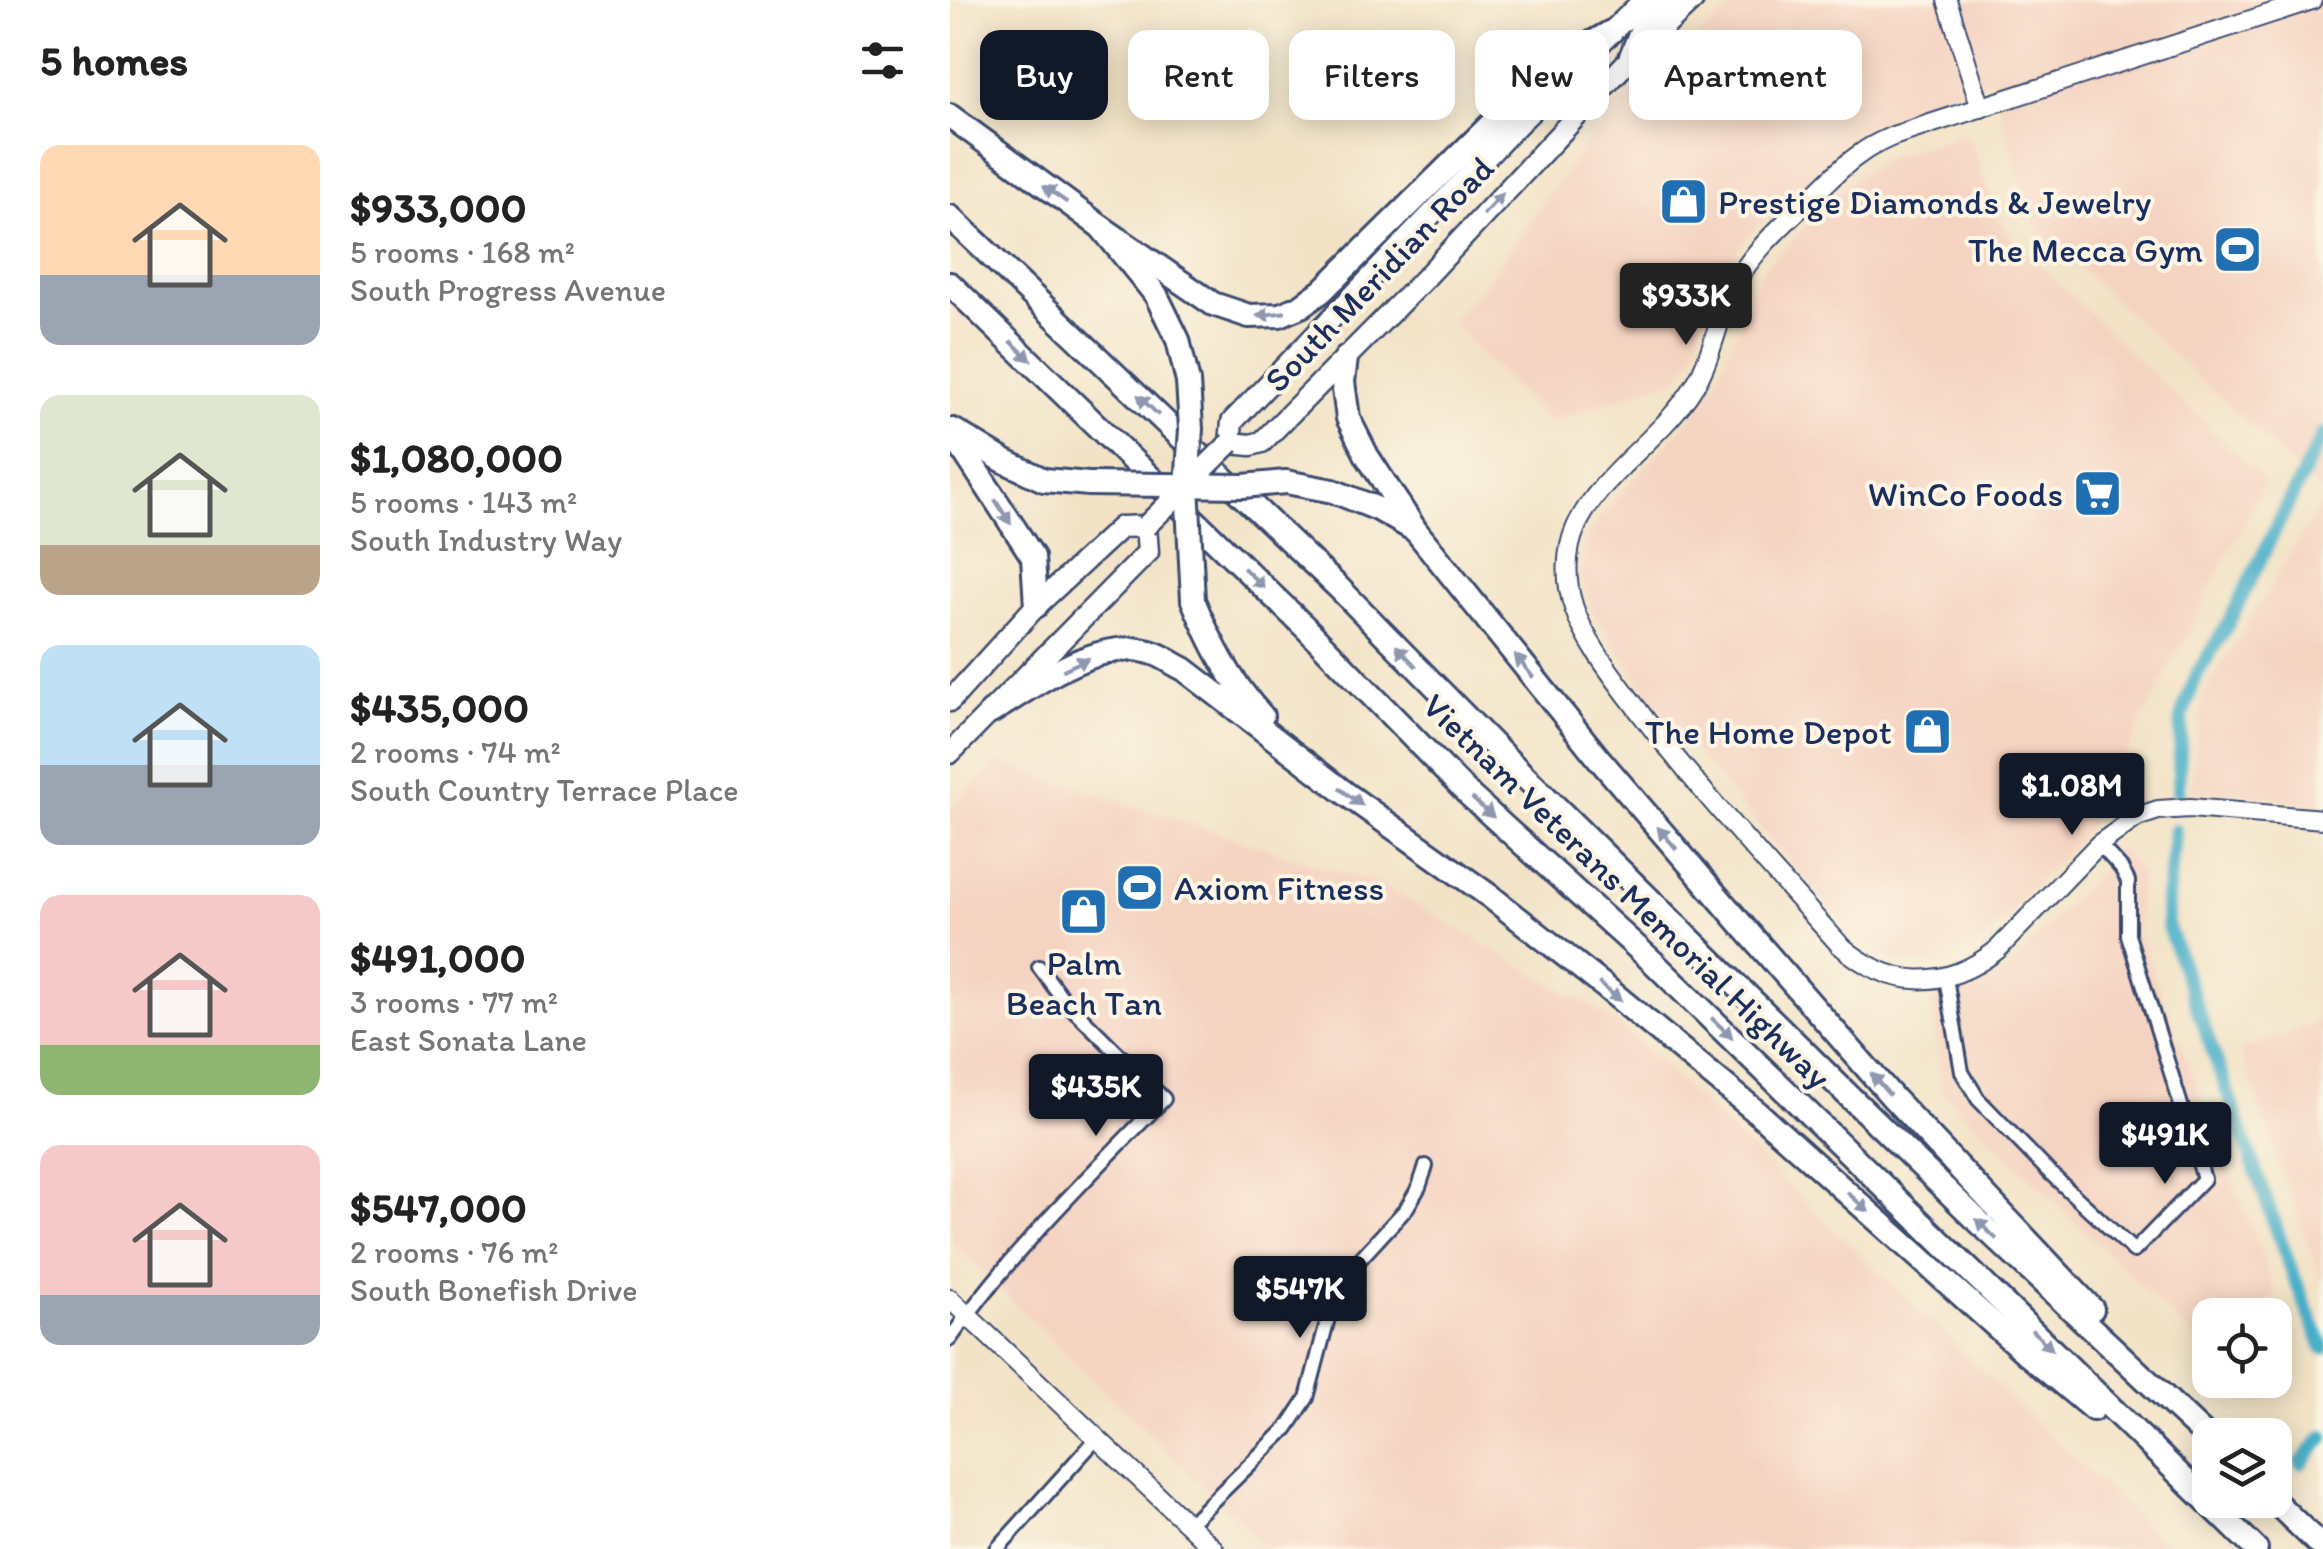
<!DOCTYPE html>
<meta charset="utf-8">
<style>
:root{--surface:#fff;--page:#f2f2f2;--text:#222;--muted:#767676;--accent:#111827}
body{margin:0;font-family:Itim,sans-serif;background:var(--page);color:var(--text);height:100vh;display:flex;flex-direction:column;font-size:38px;white-space:nowrap}
*{box-sizing:border-box;margin:0}
p{font-size:32px;color:var(--muted)}
.icon{flex:none;width:55px;height:55px;fill:none;stroke:currentColor;stroke-width:2;stroke-linecap:round;stroke-linejoin:round}
.map{position:relative;flex:1;overflow:hidden}
.drawer{display:flex;flex-direction:column;background:var(--surface);width:950px}
.drawer>*{flex:none}
.guide{position:absolute;left:30px;top:30px;width:950px;height:90px;display:flex;gap:20px}
.buttons{position:absolute;left:1242px;top:1298px;display:grid;gap:20px}
.buttons a{display:grid;place-items:center;width:100px;height:100px;border-radius:20px;background:var(--surface);box-shadow:0 5px 25px #0003;font-size:50px}
.price{position:absolute;translate:-50% -85px;padding:0 22px;border-radius:10px;background:var(--accent);color:#fff;font-size:32px;line-height:65px;filter:drop-shadow(0 2px 5px #0008)}
.price::after{content:'';position:absolute;left:50%;top:60px;width:30px;height:22px;margin-left:-15px;background:inherit;clip-path:polygon(0 0,100% 0,50% 100%)}
.price.on{background:#222;color:#fff}
ul{padding:0;list-style:none}
li{display:flex;align-items:center;gap:30px;height:250px;padding:0 40px}
li span{display:grid;place-items:center;flex:none;width:280px;height:200px;border-radius:20px;color:#555}
li>.icon{margin-inline-start:auto}
span .icon{width:120px;height:120px;fill:#fffc;stroke-width:1}
li b{font-size:42px}
h2{display:flex;justify-content:space-between;align-items:center;height:120px;padding:0 40px;font-size:42px}
.tag{padding:0 35px;border-radius:20px;background:var(--surface);box-shadow:0 5px 25px #0003;font-size:35px;line-height:90px}
.tag.on{background:var(--accent);color:#fff}
main{display:flex;flex:1;min-height:0}
.map>svg:first-child{display:block}
.built{fill:#f5d3c1}
.lines{fill:none;stroke-linecap:round;stroke-linejoin:round}
.canal{stroke:#4ab0c9;stroke-width:14}
.street-casing{stroke:#3b4a6e;stroke-width:18}
.secondary-casing{stroke:#3b4a6e;stroke-width:22}
.primary-casing{stroke:#3b4a6e;stroke-width:25}
.highway-casing{stroke:#3b4a6e;stroke-width:28}
.street{stroke:#fff;stroke-width:12}
.secondary{stroke:#fff;stroke-width:18}
.primary{stroke:#fff;stroke-width:20}
.highway{stroke:#fff;stroke-width:22}
.primary-bridge-casing{stroke:#3b4a6e;stroke-width:25;stroke-linecap:butt}
.highway-bridge-casing{stroke:#3b4a6e;stroke-width:28;stroke-linecap:butt}
.primary-bridge{stroke:#fff;stroke-width:20}
.highway-bridge{stroke:#fff;stroke-width:22}
.oneway{fill:#8d97ae}
.labels{text-anchor:middle;stroke-width:8;stroke-linejoin:round;paint-order:stroke}
.poi-label{font-size:35px;fill:#1b2f5e;stroke:#fcf5e5;text-anchor:end}
.street-label{font-size:35px;fill:#1b2f5e;stroke:#fcf5e5}
</style>
<main>
<section class="drawer">
<h2>5 homes<svg class="icon" aria-label="filters" viewBox="0 0 24 24"><path d="M4 7h16M4 17h16"/><circle cx="9" cy="7" r="2"/><circle cx="15" cy="17" r="2"/></svg></h2>
<ul>
<li><span style="background:linear-gradient(#ffd9b3 65%,#9aa5b1 0)"><svg class="icon" aria-label="home" viewBox="0 0 24 24"><path d="M3 11l9-7 9 7M6 9v11h12V9"/></svg></span><div><b>$933,000</b><p>5 rooms · 168 m²</p><p>South Progress Avenue</p></div></li>
<li><span style="background:linear-gradient(#dfe7d0 75%,#b9a48a 0)"><svg class="icon" aria-label="home" viewBox="0 0 24 24"><path d="M3 11l9-7 9 7M6 9v11h12V9"/></svg></span><div><b>$1,080,000</b><p>5 rooms · 143 m²</p><p>South Industry Way</p></div></li>
<li><span style="background:linear-gradient(#bfe0f5 60%,#9aa5b1 0)"><svg class="icon" aria-label="home" viewBox="0 0 24 24"><path d="M3 11l9-7 9 7M6 9v11h12V9"/></svg></span><div><b>$435,000</b><p>2 rooms · 74 m²</p><p>South Country Terrace Place</p></div></li>
<li><span style="background:linear-gradient(#f6c9c9 75%,#8fb573 0)"><svg class="icon" aria-label="home" viewBox="0 0 24 24"><path d="M3 11l9-7 9 7M6 9v11h12V9"/></svg></span><div><b>$491,000</b><p>3 rooms · 77 m²</p><p>East Sonata Lane</p></div></li>
<li><span style="background:linear-gradient(#f6c9c9 75%,#9aa5b1 0)"><svg class="icon" aria-label="home" viewBox="0 0 24 24"><path d="M3 11l9-7 9 7M6 9v11h12V9"/></svg></span><div><b>$547,000</b><p>2 rooms · 76 m²</p><p>South Bonefish Drive</p></div></li>
</ul>
</section>
<div class="map">
<svg width="1373" height="1549" viewBox="0 0 1373 1549">
<rect width="100%" height="100%" fill="#fcf5e5"/>
<filter id="ink" filterUnits="userSpaceOnUse"><feTurbulence type="fractalNoise" baseFrequency=".01" numOctaves="2"/><feDisplacementMap in="SourceGraphic" scale="20" xChannelSelector="R" yChannelSelector="G"/><feConvolveMatrix kernelMatrix="1 2 1 2 8 2 1 2 1" color-interpolation-filters="sRGB"/></filter>
<filter id="wash" filterUnits="userSpaceOnUse"><feTurbulence type="fractalNoise" baseFrequency=".0048" numOctaves="4" result="noise"/><feDisplacementMap in="SourceGraphic" scale="40" xChannelSelector="R" yChannelSelector="G"/><feGaussianBlur stdDeviation="2.25" result="paint"/><feColorMatrix in="noise" values="0 0 0 0 0 0 0 0 0 0 0 0 0 0 0 0 0 1.4 0 .05"/><feComposite in="paint" operator="in"/></filter>
<g filter="url(#wash)">
<rect width="100%" height="100%" fill="#f2e3c6"/>
<g class="built">
<polygon points="791,0 1373,0 1373,493 1086,228 1040,79 889,150 796,238 766,282 744,354 727,378 599,422 500,322 534,285 660,111"/>
<polygon points="1017,133 1055,232 1315,482 1137,829 1034,938 989,966 944,961 906,938 721,724 643,613 632,577 636,542 649,517 741,418 767,380 810,272 905,178 938,157"/>
<polygon points="1373,501 1373,804 1241,790 1252,697"/>
<polygon points="47,762 436,887 667,1022 1219,1549 318,1549 0,1241 0,808"/>
<polygon points="1171,848 1191,873 1187,930 1326,1294 1306,1315 1260,1315 1260,1353 992,1092 981,1000 1022,990 1055,971"/>
<polygon points="1373,1019 1373,1286 1290,1051"/>
</g>
<g class="lines">
<g class="canal">
<polyline points="1228,791 1232,715 1247,674 1279,622 1373,434"/>
<polyline points="1225,831 1217,899 1217,924 1342,1272 1373,1348"/>
<polyline points="1351,1463 1373,1437"/>
</g>
</g>
</g>
<g filter="url(#ink)">
<g class="lines">
<defs>
<g id="street">
<polyline points="996,978 1012,1072 1028,1099 1100,1173 1184,1251 1254,1179 1178,935 1178,881 1171,868 1149,844"/>
<path d="M0,1339C62,1251 139,1176 214,1099L113,999L89,967"/>
<polyline points="238,1525 337,1428 357,1398 387,1284 456,1209 469,1187 476,1166"/>
<polyline points="47,1549 146,1439"/>
</g>
<g id="secondary">
<polyline points="997,0 1031,108"/>
<path d="M1362,0L943,136C932,141 920,146 910,154C893,165 880,180 865,194C837,221 804,249 785,284C769,313 765,346 750,376C721,433 652,470 626,527C615,552 615,582 624,608C635,640 659,671 679,698C744,785 818,865 890,945C940,989 995,991 1047,950L1149,844L1187,817L1208,810L1240,808L1373,819"/>
<polyline points="0,1299 264,1549"/>
</g>
<g id="primary">
<polyline points="694,0 569,123 282,422 280,443 301,445 312,442 477,276 677,62 743,0"/>
<polyline points="680,56 694,21 716,0"/>
<polyline points="0,701 86,606 171,527 196,526 198,552 0,753"/>
</g>
<g id="highway">
<polyline points="0,116 151,227 206,295 228,340 238,382"/>
<polyline points="0,217 388,587 552,754 898,1095 1030,1223 1260,1440"/>
<polyline points="151,227 263,304 299,316 330,315 351,306 372,291 599,67 661,32"/>
<polyline points="0,284 357,629 516,792 703,962 1306,1549"/>
<polyline points="396,358 393,382 398,418 417,456 466,531 650,760 791,924 944,1099 1142,1309"/>
<polyline points="0,430 83,557 86,606"/>
<polyline points="3,430 54,461 94,480 139,484"/>
<polyline points="336,482 383,491 428,509 463,529"/>
<path d="M243,600C261,644 280,681 312,716"/>
<path d="M41,712C86,685 152,633 206,654C216,658 225,665 234,669L399,796L541,897L654,986L808,1113L1077,1354L1143,1409"/>
<polyline points="1323,1500 1373,1548"/>
</g>
</defs>
<use href="#street" class="street-casing"/>
<use href="#secondary" class="secondary-casing"/>
<use href="#primary" class="primary-casing"/>
<use href="#highway" class="highway-casing"/>
<use href="#street" class="street"/>
<use href="#secondary" class="secondary"/>
<use href="#primary" class="primary"/>
<use href="#highway" class="highway"/>
<defs>
<polyline id="primary-bridge" points="196,526 280,443"/>
<g id="highway-bridge">
<polyline points="238,382 241,429 237,485 243,600"/>
<polyline points="139,484 293,486 336,482"/>
</g>
</defs>
<use href="#primary-bridge" class="primary-bridge-casing"/>
<use href="#highway-bridge" class="highway-bridge-casing"/>
<use href="#primary-bridge" class="primary-bridge"/>
<use href="#highway-bridge" class="highway-bridge"/>
</g>
<defs><path id="oneway-solid" d="M-6-.8H1V-3.2L6.5 0L1 3.2V.8H-6Z" transform="scale(2.5)"/></defs>
<g class="oneway">
<use href="#oneway-solid" transform="translate(105 194) rotate(-145)"/>
<use href="#oneway-solid" transform="translate(543 204) rotate(-47)"/>
<use href="#oneway-solid" transform="translate(321 314) rotate(173)"/>
<use href="#oneway-solid" transform="translate(71 351) rotate(44)"/>
<use href="#oneway-solid" transform="translate(198 405) rotate(-136)"/>
<use href="#oneway-solid" transform="translate(53 512) rotate(57)"/>
<use href="#oneway-solid" transform="translate(304 578) rotate(44)"/>
<use href="#oneway-solid" transform="translate(456 656) rotate(-134)"/>
<use href="#oneway-solid" transform="translate(126 664) rotate(-25)"/>
<use href="#oneway-solid" transform="translate(574 666) rotate(-129)"/>
<use href="#oneway-solid" transform="translate(401 797) rotate(36)"/>
<use href="#oneway-solid" transform="translate(533 808) rotate(42)"/>
<use href="#oneway-solid" transform="translate(717 838) rotate(-131)"/>
<use href="#oneway-solid" transform="translate(660 992) rotate(39)"/>
<use href="#oneway-solid" transform="translate(772 1028) rotate(44)"/>
<use href="#oneway-solid" transform="translate(930 1084) rotate(-131)"/>
<use href="#oneway-solid" transform="translate(908 1202) rotate(42)"/>
<use href="#oneway-solid" transform="translate(1036 1229) rotate(-136)"/>
<use href="#oneway-solid" transform="translate(1092 1340) rotate(44)"/>
</g>
</g>
<defs>
<symbol id="shop-square" viewBox="-11 -11 22 22"><rect x="-9" y="-9" width="18" height="18" rx="4" fill="#1f6fb2" stroke="#fcf5e5"/><path d="M-5-2.5h2.3a2.7 3.5 0 0 1 5.4 0H5L5.5 6h-11ZM-1.5-2.5h3a1.5 2.3 0 0 0-3 0Z" fill="#fff"/></symbol>
<symbol id="stadium-square" viewBox="-11 -11 22 22"><rect x="-9" y="-9" width="18" height="18" rx="4" fill="#1f6fb2" stroke="#fcf5e5"/><path d="M0-5a6.5 5 0 1 0 0 10a6.5 5 0 1 0 0-10ZM-3.5-1.8h7v3.6h-7Z" fill="#fff"/></symbol>
<symbol id="supermarket-square" viewBox="-11 -11 22 22"><rect x="-9" y="-9" width="18" height="18" rx="4" fill="#1f6fb2" stroke="#fcf5e5"/><path d="M-6-5.5h2.5l.6 2H6L4.5 2H-2.5L-4.4-4H-6ZM-1.5 3.2a1.3 1.3 0 1 0 .1 0ZM3 3.2a1.3 1.3 0 1 0 .1 0Z" fill="#fff"/></symbol>
</defs>
<g fill-rule="evenodd">
<use href="#shop-square" x="706" y="174" width="55" height="55"/>
<use href="#stadium-square" x="1260" y="222" width="55" height="55"/>
<use href="#supermarket-square" x="1120" y="466" width="55" height="55"/>
<use href="#shop-square" x="950" y="704" width="55" height="55"/>
<use href="#stadium-square" x="162" y="860" width="55" height="55"/>
<use href="#shop-square" x="106" y="884" width="55" height="55"/>
</g>
<g class="labels">
<g class="poi-label">
<text x="768" y="214" text-anchor="start">Prestige Diamonds &amp; Jewelry</text>
<text x="1253" y="262">The Mecca Gym</text>
<text x="1113" y="506">WinCo Foods</text>
<text x="942" y="744">The Home Depot</text>
<text x="224" y="900" text-anchor="start">Axiom Fitness</text>
<text x="134" y="975" text-anchor="middle">Palm<tspan x="134" dy="40">Beach Tan</tspan></text>
</g>
<g class="street-label">
<text transform="translate(429 274) rotate(-46)" y="12">South Meridian Road</text>
<text transform="translate(677 891) rotate(44)" y="12">Vietnam Veterans Memorial Highway</text>
</g>
</g>
</svg>
<div class="buttons">
<a><svg class="icon" aria-label="locate" viewBox="0 0 24 24"><circle cx="12" cy="12" r="6"/><path d="M12 2v4M12 18v4M2 12h4M18 12h4"/></svg></a>
<a><svg class="icon" aria-label="layers" viewBox="0 0 24 24"><path d="M12 4l9 5-9 5-9-5zM3 14l9 5 9-5"/></svg></a>
</div>
<b class="price on" style="left:736px;top:348px">$933K</b>
<b class="price" style="left:1122px;top:838px">$1.08M</b>
<b class="price" style="left:146px;top:1139px">$435K</b>
<b class="price" style="left:1215px;top:1187px">$491K</b>
<b class="price" style="left:350px;top:1341px">$547K</b>
<div class="guide">
<a class="tag on">Buy</a>
<a class="tag">Rent</a>
<a class="tag">Filters</a>
<a class="tag">New</a>
<a class="tag">Apartment</a>
</div>
</div>
</main>
